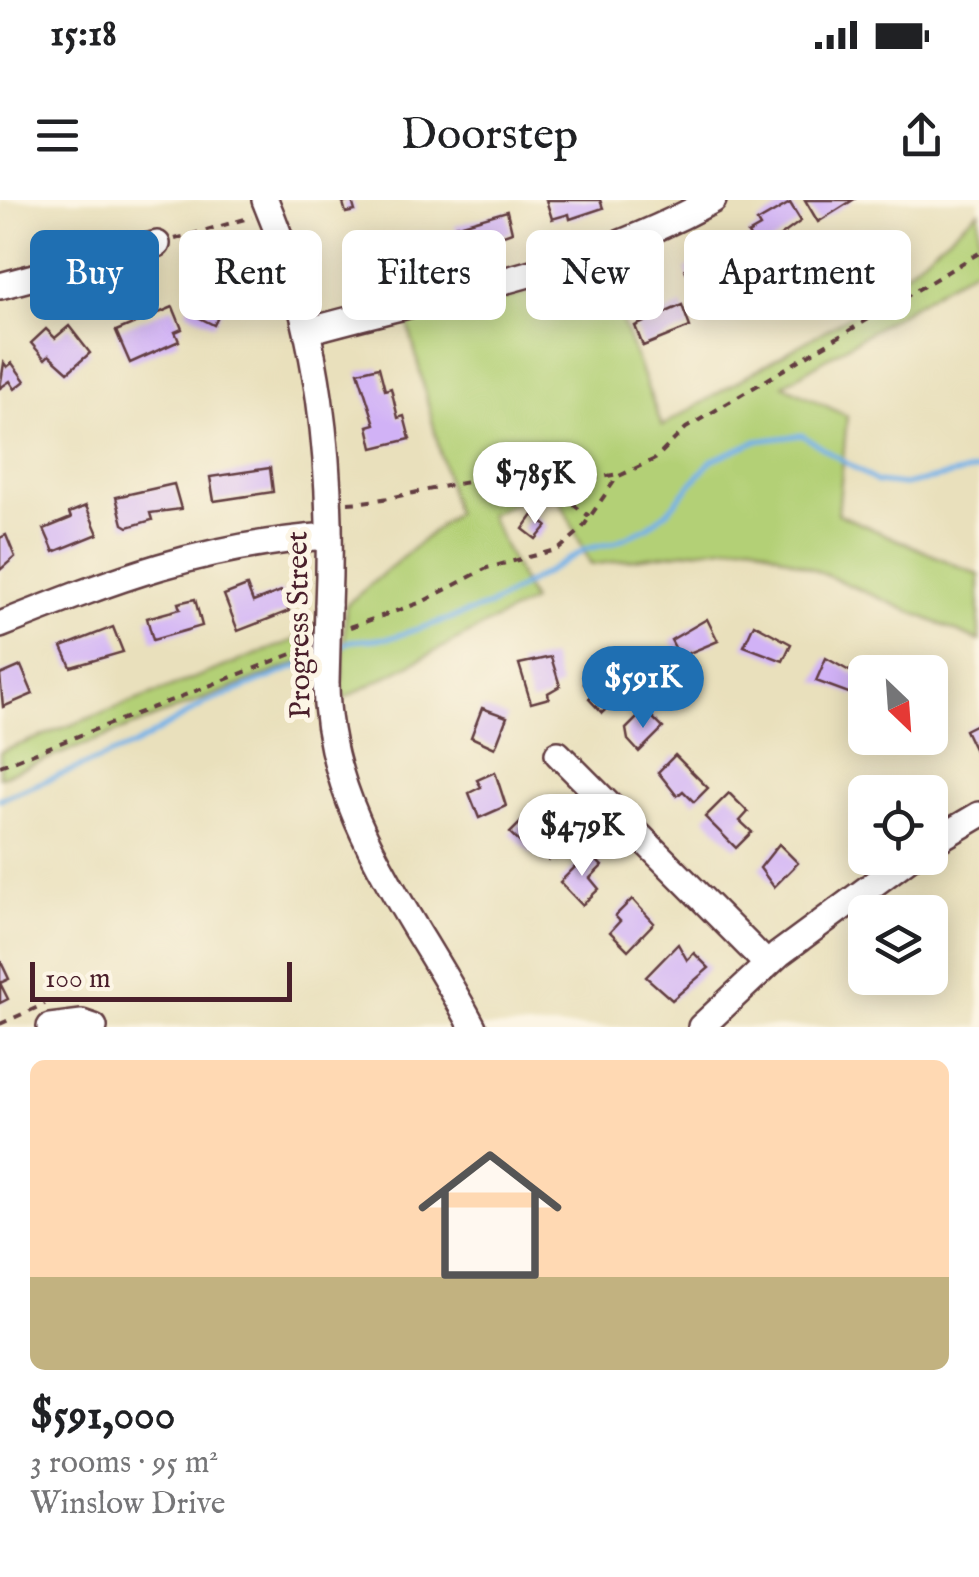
<!DOCTYPE html>
<meta charset="utf-8">
<style>
:root{--surface:#fff;--page:#f6f6f6;--text:#202124;--muted:#757577;--accent:#1f6fb2}
body{margin:0;font-family:"IM FELL English",serif;background:var(--page);color:var(--text);height:100vh;display:flex;flex-direction:column;font-size:38px;white-space:nowrap}
*{box-sizing:border-box;margin:0}
p{font-size:32px;color:var(--muted)}
.icon{flex:none;width:55px;height:55px;fill:none;stroke:currentColor;stroke-width:2;stroke-linecap:round;stroke-linejoin:round}
.map{position:relative;height:827px;overflow:hidden}
.drawer{display:flex;flex-direction:column;background:var(--surface);flex:1}
.drawer>*{flex:none}
.hud{position:absolute;left:30px;top:30px;width:920px;height:90px;display:flex;gap:20px}
.needle{width:65px;rotate:155deg}
.fabs{position:absolute;left:848px;top:455px;display:grid;gap:20px}
.fabs a{display:grid;place-items:center;width:100px;height:100px;border-radius:15px;background:var(--surface);box-shadow:0 5px 25px #0003;font-size:50px}
.scale{position:absolute;left:30px;bottom:25px;width:262px;box-sizing:border-box;padding-left:10px;border:5px solid #4a1f2b;border-top:0;font-size:28px;line-height:35px;white-space:nowrap;color:#4a1f2b;-webkit-text-stroke:8px #fcf5e5;paint-order:stroke}
.price{position:absolute;translate:-50% -85px;padding:0 22px;border-radius:35px;background:#fff;color:#222;font-size:32px;line-height:65px;filter:drop-shadow(0 2px 5px #0008)}
.price::after{content:'';position:absolute;left:50%;top:60px;width:30px;height:22px;margin-left:-15px;background:inherit;clip-path:polygon(0 0,100% 0,50% 100%)}
.price.active{background:var(--accent);color:#fff}
ul{padding:0;list-style:none}
li{display:grid;align-content:center;gap:20px;height:530px;padding:0 30px}
li span{display:grid;place-items:center;height:310px;border-radius:15px;color:#555}
li>.icon{margin-inline-start:auto}
span .icon{width:180px;height:180px;fill:#fffc;stroke-width:1}
li b{font-size:42px}
.chip{padding:0 35px;border-radius:15px;background:var(--surface);box-shadow:0 5px 25px #0003;font-size:35px;line-height:90px}
.chip.active{background:var(--accent);color:#fff}
.status{display:flex;justify-content:space-between;align-items:center;height:70px;padding:0 50px;background:var(--surface);direction:ltr}
.status svg{height:28px;fill:currentColor}
header{display:flex;justify-content:space-between;align-items:center;height:130px;padding:0 30px;background:var(--surface);font-size:45px;font-weight:600}
.map>svg:first-child{display:block}
.green{fill:#b3d076;stroke:#7e7850;stroke-width:2.5}
.lines{fill:none;stroke-linecap:round;stroke-linejoin:round}
.stream{stroke:#76b2e8;stroke-width:5}
.building{fill:#d1b2f6}
.minor-casing{stroke:#623c41;stroke-width:30}
.path{stroke:#623c41;stroke-width:4;stroke-dasharray:8 8;stroke-linecap:butt}
.minor{stroke:#fff;stroke-width:25}
.minor-bridge-casing{stroke:#623c41;stroke-width:30;stroke-linecap:butt}
.minor-bridge{stroke:#fff;stroke-width:25}
.labels{text-anchor:middle;stroke-width:10;stroke-linejoin:round;paint-order:stroke}
.street-label{font-size:30px;fill:#4a1f2b;stroke:#fcf5e5}
</style>
<div class="status"><b>15:18</b><svg viewBox="0 0 49 12"><path d="M0 12V9h3v3zM5 12V6h3v6zM10 12V3h3v9zM15 12V0h3v12zM26 1h20v11H26zM47 4h2v5h-2z"/></svg></div>
<header><svg class="icon" aria-label="menu" viewBox="0 0 24 24"><path d="M4 6h16M4 12h16M4 18h16"/></svg>Doorstep<svg class="icon" aria-label="share" viewBox="0 0 24 24"><path d="M12 15V3M7 8l5-5 5 5M5 13v7h14v-7"/></svg></header>
<div class="map">
<svg width="979" height="827" viewBox="0 0 979 827">
<rect width="100%" height="100%" fill="#fcf5e5"/>
<filter id="ink" filterUnits="userSpaceOnUse"><feTurbulence type="fractalNoise" baseFrequency=".01" numOctaves="2"/><feDisplacementMap in="SourceGraphic" scale="20" xChannelSelector="R" yChannelSelector="G"/><feConvolveMatrix kernelMatrix="1 2 1 2 8 2 1 2 1" color-interpolation-filters="sRGB"/></filter>
<filter id="wash" filterUnits="userSpaceOnUse"><feTurbulence type="fractalNoise" baseFrequency=".0048" numOctaves="4" result="noise"/><feDisplacementMap in="SourceGraphic" scale="40" xChannelSelector="R" yChannelSelector="G"/><feGaussianBlur stdDeviation="2.25" result="paint"/><feColorMatrix in="noise" values="0 0 0 0 0 0 0 0 0 0 0 0 0 0 0 0 0 1.4 0 .05"/><feComposite in="paint" operator="in"/></filter>
<g filter="url(#wash)">
<rect width="100%" height="100%" fill="#e9e0bc"/>
<g class="green">
<polygon points="979,11 979,65 783,185 847,216 838,314 979,375 979,441 752,343 591,365 552,283 489,315 532,401 341,500 346,405 455,313 408,123 545,89 602,69 662,226 863,108"/>
<polygon points="305,436 303,461 0,577 0,552"/>
</g>
<g class="lines">
<g class="stream">
<polyline points="335,449 351,441 390,438 489,406 586,349 613,343 646,328 667,312 712,260 756,241 802,235 877,282 904,285 979,269"/>
<polyline points="0,599 135,545 204,504 316,459"/>
</g>
</g>
<g id="blocks">
<g class="building">
<polygon points="546,0 600,0 603,8 570,19 569,14 552,19"/>
<polygon points="805,0 853,0 818,22"/>
<polygon points="352,1 355,11 346,13 343,3"/>
<polygon points="790,3 801,21 768,45 772,52 762,58 748,34 760,27 757,22"/>
<polygon points="507,11 512,32 462,50 455,26"/>
<polygon points="422,32 426,50 408,54 411,65 385,71 383,65 373,67 369,48"/>
<polygon points="730,46 735,57 727,61 735,77 714,87 710,80 694,88 685,69 705,59 703,55"/>
<polygon points="213,56 248,73 240,91 233,87 214,125 186,111"/>
<polygon points="682,105 690,127 643,146 635,126"/>
<polygon points="173,107 182,129 175,132 179,141 130,163 116,131"/>
<polygon points="69,126 90,153 68,172 49,155 45,159 31,143 46,129 55,138"/>
<polygon points="4,163 7,167 12,163 25,181 15,189 10,181 0,188"/>
<polygon points="379,167 385,190 391,188 398,218 404,216 410,239 373,248 368,226 375,224 358,172"/>
<polygon points="270,268 273,292 214,301 210,277"/>
<polygon points="174,284 181,309 150,313 152,320 128,327 123,324 116,297"/>
<polygon points="86,306 98,334 54,352 44,329 71,318 69,313"/>
<polygon points="533,315 547,326 536,339 523,329"/>
<polygon points="6,335 15,357 0,370 0,338"/>
<polygon points="247,386 253,402 281,391 289,411 238,431 224,395"/>
<polygon points="195,399 202,426 153,440 147,418 180,409 178,403"/>
<polygon points="707,419 718,441 680,457 671,440"/>
<polygon points="754,424 791,444 783,461 744,446"/>
<polygon points="113,427 123,452 71,467 62,447"/>
<polygon points="551,457 560,486 548,493 549,498 531,503 519,464"/>
<polygon points="826,458 862,478 854,495 816,481"/>
<polygon points="606,461 629,487 602,513 589,499 594,494 584,484"/>
<polygon points="21,466 33,494 3,507 0,475"/>
<polygon points="482,508 507,517 495,548 471,537"/>
<polygon points="645,510 663,528 639,552 628,540 626,529"/>
<polygon points="979,523 979,559 965,530"/>
<polygon points="675,555 708,588 694,602 683,591 677,596 658,572"/>
<polygon points="495,572 506,606 479,618 469,593 481,587 477,580"/>
<polygon points="729,593 748,612 740,621 752,632 736,648 705,617"/>
<polygon points="531,612 564,644 549,660 537,648 532,654 510,633"/>
<polygon points="779,644 798,663 774,687 760,668"/>
<polygon points="589,653 602,666 590,678 599,689 582,705 560,682"/>
<polygon points="632,699 654,723 628,750 610,732 620,721 615,716"/>
<polygon points="678,744 687,760 694,753 709,768 672,800 646,777"/>
<polygon points="0,760 9,779 0,783 8,799 0,803"/>
</g>
</g>
</g>
<g filter="url(#ink)">
<use href="#blocks" fill-opacity="0" stroke="#623c41" stroke-width="2.5"/>
<g class="lines">
<defs>
<g id="minor">
<path d="M265,0C320,129 334,267 328,406"/>
<polyline points="0,86 157,44"/>
<path d="M308,131C454,90 576,75 713,0"/>
<path d="M0,425C115,379 203,345 329,336"/>
<path d="M326,483C327,615 414,715 473,827"/>
<polyline points="558,554 767,764"/>
<polyline points="930,644 979,615"/>
<polyline points="50,827 82,823 94,827"/>
<polyline points="701,827 779,754 909,658"/>
</g>
</defs>
<use href="#minor" class="minor-casing"/>
<g class="path">
<polyline points="175,39 252,17"/>
<polyline points="559,285 618,274"/>
<path d="M348,303C414,301 516,254 574,294L575,306L589,316"/>
<polyline points="350,427 422,402 487,368 559,349 581,330 617,277 655,259 686,228 979,53"/>
<polyline points="0,566 305,449"/>
<polyline points="0,824 45,804"/>
</g>
<use href="#minor" class="minor"/>
<defs>
<polyline id="minor-bridge" points="326,483 328,406"/>
</defs>
<use href="#minor-bridge" class="minor-bridge-casing"/>
<use href="#minor-bridge" class="minor-bridge"/>
</g>
</g>
<g class="labels">
<g class="street-label">
<text transform="translate(298 425) rotate(-91)" y="10">Progress Street</text>
</g>
</g>
</svg>
<div class="fabs">
<a><svg class="needle" viewBox="-14 -14 28 28"><path d="M0-13l5 13h-10z" fill="#e53935"/><path d="M0 13l5-13h-10z" fill="#757577"/></svg></a>
<a><svg class="icon" aria-label="locate" viewBox="0 0 24 24"><circle cx="12" cy="12" r="6"/><path d="M12 2v4M12 18v4M2 12h4M18 12h4"/></svg></a>
<a><svg class="icon" aria-label="layers" viewBox="0 0 24 24"><path d="M12 4l9 5-9 5-9-5zM3 14l9 5 9-5"/></svg></a>
</div>
<div class="scale">100 m</div>
<b class="price" style="left:535px;top:327px">$785K</b>
<b class="price active" style="left:643px;top:531px">$591K</b>
<b class="price" style="left:582px;top:679px">$479K</b>
<div class="hud">
<a class="chip active">Buy</a>
<a class="chip">Rent</a>
<a class="chip">Filters</a>
<a class="chip">New</a>
<a class="chip">Apartment</a>
</div>
</div>
<section class="drawer">
<ul>
<li><span style="background:linear-gradient(#ffd9b3 70%,#c2b280 0)"><svg class="icon" aria-label="home" viewBox="0 0 24 24"><path d="M3 11l9-7 9 7M6 9v11h12V9"/></svg></span><div><b>$591,000</b><p>3 rooms · 95 m²</p><p>Winslow Drive</p></div></li>
</ul>
</section>
